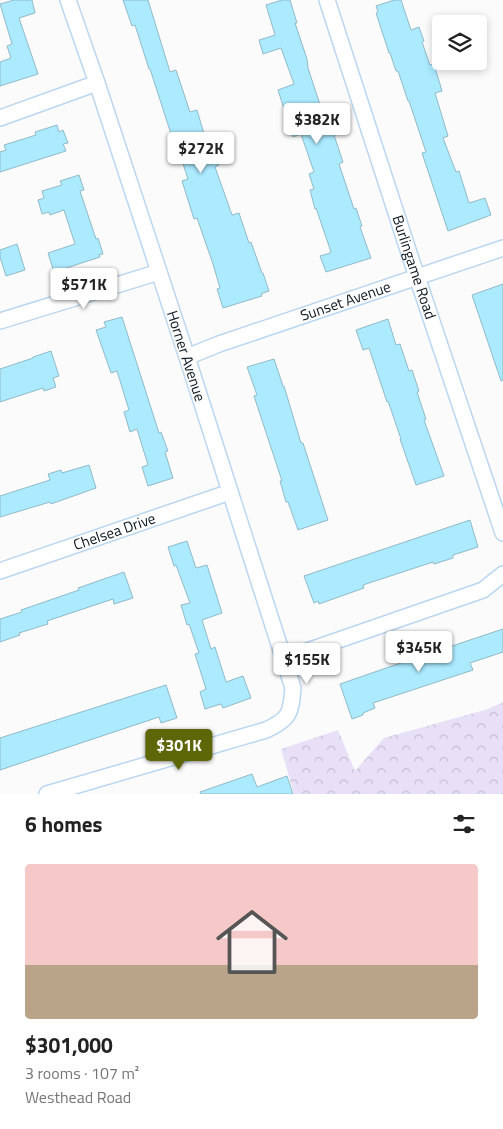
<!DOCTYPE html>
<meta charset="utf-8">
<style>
:root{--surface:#fff;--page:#f6f6f6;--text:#222;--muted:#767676;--line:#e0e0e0;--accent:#5d6708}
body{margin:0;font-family:"Titillium Web",sans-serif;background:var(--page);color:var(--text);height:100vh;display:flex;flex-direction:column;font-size:19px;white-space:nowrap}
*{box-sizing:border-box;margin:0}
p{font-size:16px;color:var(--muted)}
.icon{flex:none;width:28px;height:28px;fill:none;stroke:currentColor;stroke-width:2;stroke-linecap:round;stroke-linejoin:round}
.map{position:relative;height:794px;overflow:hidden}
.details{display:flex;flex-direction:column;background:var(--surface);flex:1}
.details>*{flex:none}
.tools{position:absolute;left:432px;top:15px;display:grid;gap:10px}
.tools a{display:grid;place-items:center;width:55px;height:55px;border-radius:5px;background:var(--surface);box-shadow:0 2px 8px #0003;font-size:25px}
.price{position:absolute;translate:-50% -42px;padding:0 11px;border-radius:5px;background:#fff;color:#222;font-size:16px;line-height:32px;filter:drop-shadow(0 1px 2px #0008)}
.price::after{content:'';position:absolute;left:50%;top:30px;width:15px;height:11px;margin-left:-8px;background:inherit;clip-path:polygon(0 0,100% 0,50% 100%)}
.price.selected{background:var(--accent);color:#fff}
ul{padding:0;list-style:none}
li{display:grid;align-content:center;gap:10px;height:265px;padding:0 25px}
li+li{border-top:1px solid var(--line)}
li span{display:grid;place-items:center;height:155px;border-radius:5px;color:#555}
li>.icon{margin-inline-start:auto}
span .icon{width:90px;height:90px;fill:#fffc;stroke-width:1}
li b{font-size:21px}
h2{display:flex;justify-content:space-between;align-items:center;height:60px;padding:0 25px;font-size:21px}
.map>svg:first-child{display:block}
.park{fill:url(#park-crowns)}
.building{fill:#abeaff;stroke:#91bac8}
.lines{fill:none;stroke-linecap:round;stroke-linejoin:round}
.street-casing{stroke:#bad7f1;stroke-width:18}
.street{stroke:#fff;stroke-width:15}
.labels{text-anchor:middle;stroke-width:4;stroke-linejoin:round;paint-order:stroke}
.street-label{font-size:15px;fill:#0c1720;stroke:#fbfbfb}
</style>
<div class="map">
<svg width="503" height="794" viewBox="0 0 503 794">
<defs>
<pattern id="park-crowns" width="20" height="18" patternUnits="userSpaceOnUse" patternTransform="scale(1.25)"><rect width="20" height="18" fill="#e7e0f7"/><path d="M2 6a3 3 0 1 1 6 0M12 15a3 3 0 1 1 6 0" fill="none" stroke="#c5bfd3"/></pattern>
</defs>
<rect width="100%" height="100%" fill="#fbfbfb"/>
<polygon class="park" points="503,702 503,794 294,794 281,749 338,730 355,771 384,738 488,709"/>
<g class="building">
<polygon points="14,0 32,0 35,13 19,18 38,74 0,86 0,62 11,58 7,46 12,44 0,4"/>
<polygon points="123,0 148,0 170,72 176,70 190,112 197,110 205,137 209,136 219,165 215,167 232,215 239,213 249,243 251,242 262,273 263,273 269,291 261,294 262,296 223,308 217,289 220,288 213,264 197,218 194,219 182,181 188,179 175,139 173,140 150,69 149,69 135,25 132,26"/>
<polygon points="282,0 290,0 297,23 295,23 307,59 308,68 326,123 329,122 330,123 343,162 339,164 354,209 356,208 362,226 360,227 371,258 326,272 320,256 330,253 331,252 316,208 315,209 310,190 314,189 309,174 314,172 301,134 293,137 278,90 294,84 281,48 263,54 259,40 275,35 266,5"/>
<polygon points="394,0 401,0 411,30 419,27 424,41 422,42 430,65 434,64 442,91 435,93 448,136 443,138 456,172 459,171 469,203 485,198 491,215 448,231 422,153 426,152 409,101 408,101 398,71 396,71 390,53 389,53 376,13 378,12 376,6"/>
<polygon points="57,125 59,132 63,130 68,143 63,144 66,151 0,172 0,152 6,150 4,145 36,135 35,132"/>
<polygon points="79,175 84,190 80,191 96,239 98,238 103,254 99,255 100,257 54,272 48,253 75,244 64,210 50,215 49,212 42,214 38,200 44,198 42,191 62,185 60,181"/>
<polygon points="17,244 25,270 6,276 0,257 0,250"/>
<polygon points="503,284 503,380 501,381 472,295"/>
<polygon points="122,317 159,433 161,432 168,451 165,452 173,478 148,486 142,467 148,465 137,429 130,432 124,412 129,410 117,371 111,373 96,330 106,327 104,322"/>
<polygon points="388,319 396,345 400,344 409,371 412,370 419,391 417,392 426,419 424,420 444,476 416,485 400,439 401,439 388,401 387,402 369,348 363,350 356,330"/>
<polygon points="51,351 59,376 53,378 56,387 44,391 43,388 0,402 0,369 33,358 33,357"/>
<polygon points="274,359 283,386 284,386 290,406 301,443 303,443 328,520 298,530 288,502 286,502 280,481 282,481 254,396 257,395 247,367"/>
<polygon points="89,465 96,488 51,504 50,502 0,517 0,496 50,480 48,474 61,470 62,473"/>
<polygon points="470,520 478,547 453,555 453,558 434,564 433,562 363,585 364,588 319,604 318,601 314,603 304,576"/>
<polygon points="187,541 196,568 207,565 222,613 202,620 211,649 215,647 226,682 243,676 251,698 223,708 221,704 205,709 200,692 206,689 195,654 199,653 189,624 187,625 181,605 190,603 176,565 174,566 168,547"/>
<polygon points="124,572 133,598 114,604 113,599 47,621 48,624 19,633 20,635 0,642 0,619 22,612 21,610 79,590 78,588"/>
<polygon points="503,629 503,652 470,663 473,670 373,703 375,708 363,713 363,715 352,719 340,684 392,666"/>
<polygon points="166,685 177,718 161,723 159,717 0,770 0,738"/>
<polygon points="252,774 257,787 287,776 293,794 201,794 200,792"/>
</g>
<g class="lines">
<defs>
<g id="street">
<path id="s1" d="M327,0L410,256L503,533"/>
<polyline points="0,118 97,83"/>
<polyline points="0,321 159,272"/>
<path id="s2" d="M187,357L219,344L503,248"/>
<path id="s3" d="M0,571L230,492"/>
<polyline points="284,659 483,590 503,574"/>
<path d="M47,794L266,730C290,719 291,713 293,688L187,357L97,83L68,0"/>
</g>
</defs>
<use href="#street" class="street-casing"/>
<use href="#street" class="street"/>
</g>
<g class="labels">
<g class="street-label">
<text dy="5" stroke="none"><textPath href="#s1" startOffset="281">Burlingame Road</textPath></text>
<text dy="5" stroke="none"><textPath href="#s2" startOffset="168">Sunset Avenue</textPath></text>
<text transform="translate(186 356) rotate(72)" y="5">Horner Avenue</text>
<text dy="5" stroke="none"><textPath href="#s3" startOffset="121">Chelsea Drive</textPath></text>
</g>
</g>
</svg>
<div class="tools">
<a><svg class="icon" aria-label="layers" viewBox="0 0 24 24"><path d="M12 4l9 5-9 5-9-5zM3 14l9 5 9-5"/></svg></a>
</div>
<b class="price" style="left:317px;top:145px">$382K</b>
<b class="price" style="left:201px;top:174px">$272K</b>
<b class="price" style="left:84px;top:310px">$571K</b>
<b class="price" style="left:419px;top:673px">$345K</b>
<b class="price" style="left:307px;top:685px">$155K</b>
<b class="price selected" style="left:179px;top:771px">$301K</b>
</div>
<section class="details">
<h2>6 homes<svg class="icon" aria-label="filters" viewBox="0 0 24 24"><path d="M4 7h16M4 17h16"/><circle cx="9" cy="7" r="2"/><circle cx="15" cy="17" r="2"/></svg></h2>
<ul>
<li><span style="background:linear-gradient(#f6c9c9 65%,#b9a48a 0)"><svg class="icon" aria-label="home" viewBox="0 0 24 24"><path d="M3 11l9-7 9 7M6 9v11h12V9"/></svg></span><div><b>$301,000</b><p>3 rooms · 107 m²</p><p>Westhead Road</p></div></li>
</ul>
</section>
